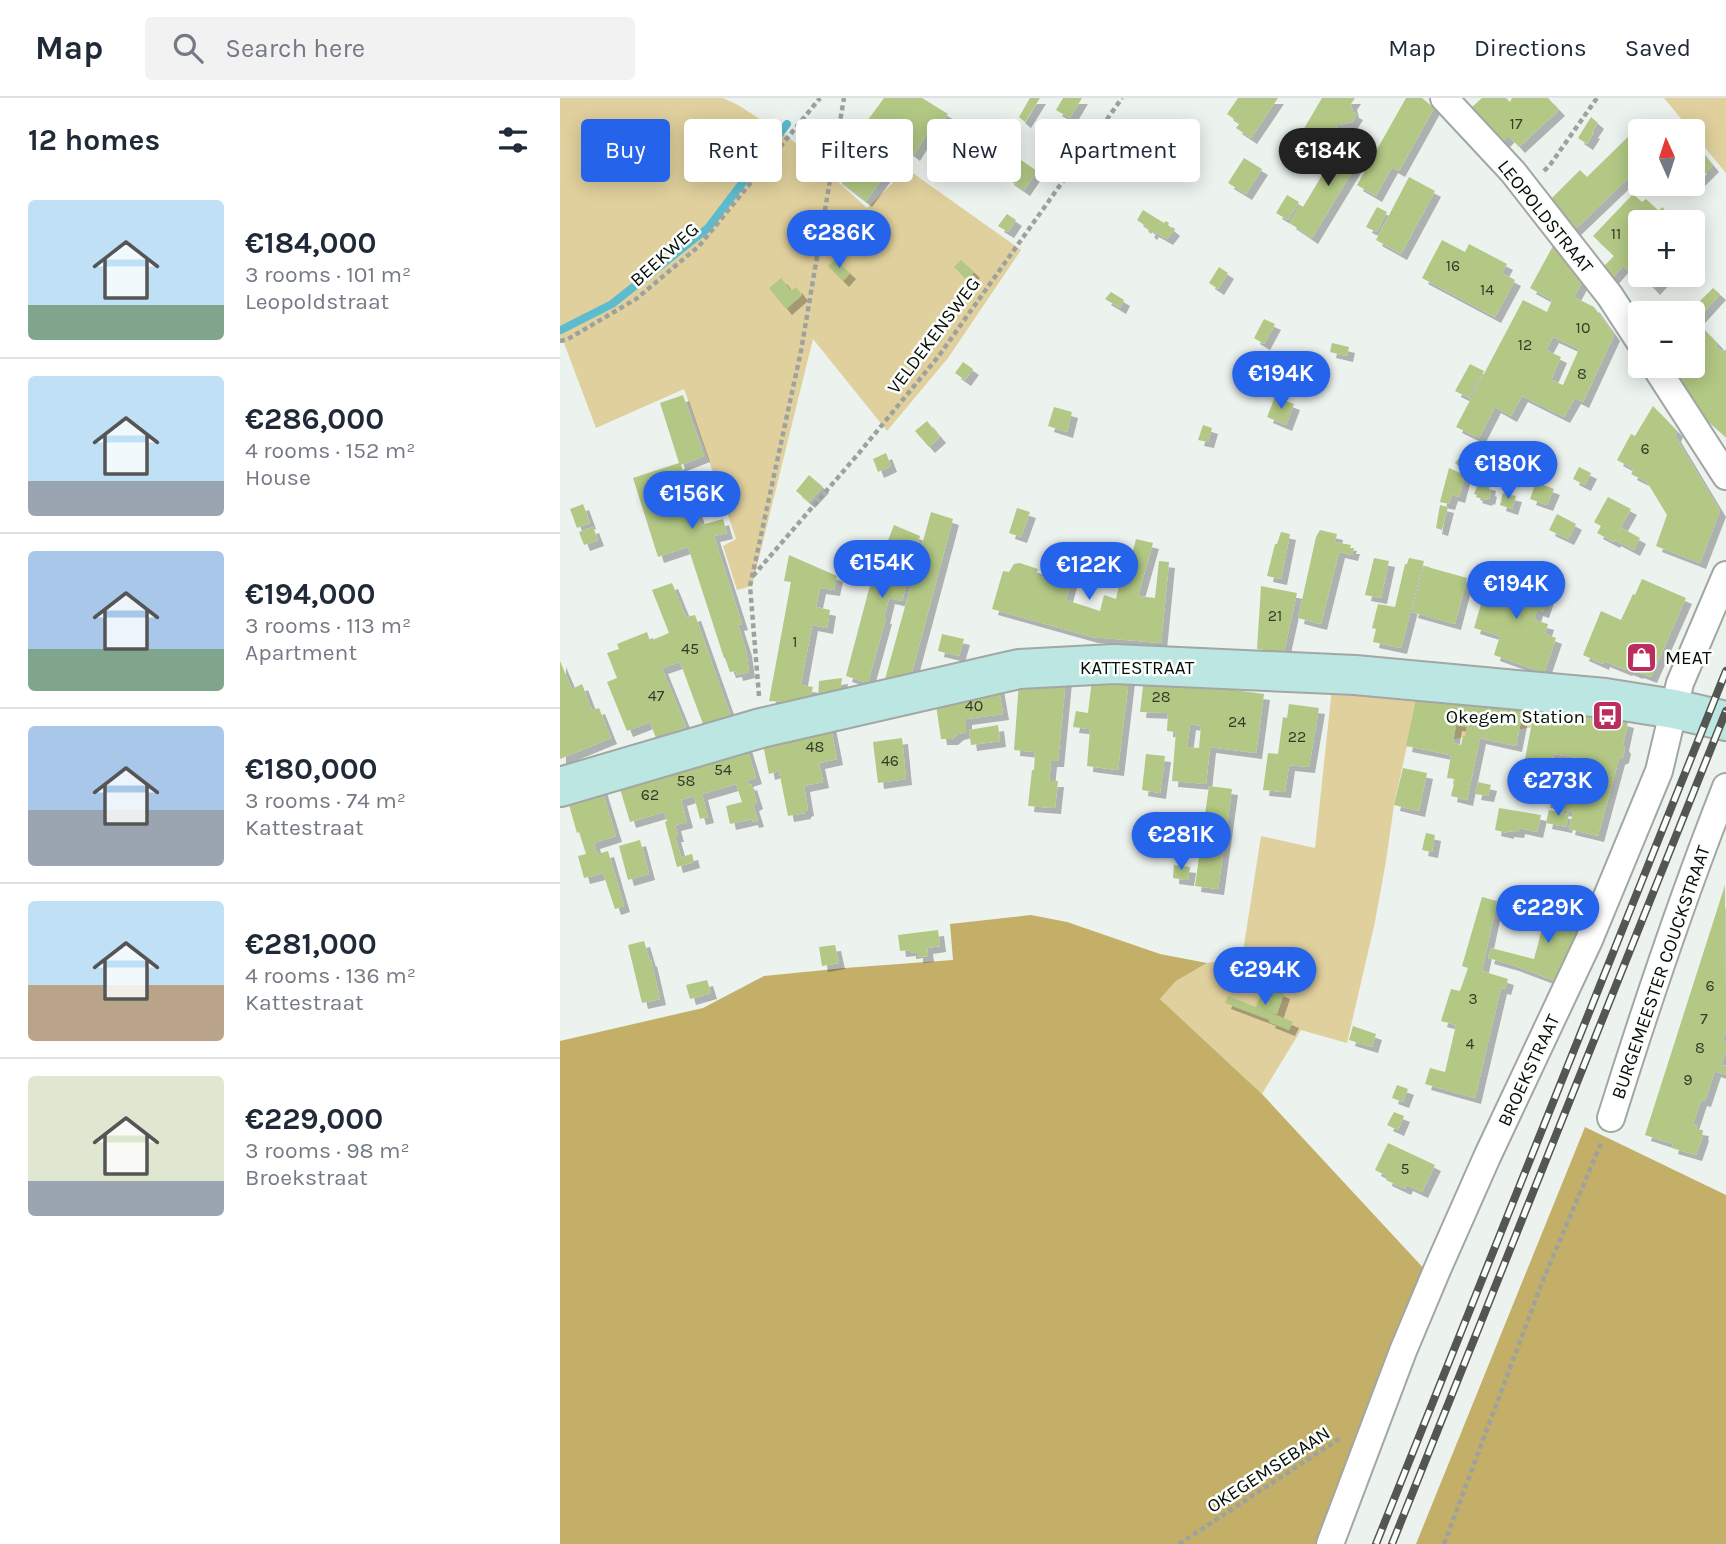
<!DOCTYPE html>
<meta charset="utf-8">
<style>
:root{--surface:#fff;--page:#f2f2f3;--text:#1f2937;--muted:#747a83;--line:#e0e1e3;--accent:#2563eb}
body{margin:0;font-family:Karla,sans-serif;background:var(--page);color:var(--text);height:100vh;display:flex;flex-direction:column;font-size:26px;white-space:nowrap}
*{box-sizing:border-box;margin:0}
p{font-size:23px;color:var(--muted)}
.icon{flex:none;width:38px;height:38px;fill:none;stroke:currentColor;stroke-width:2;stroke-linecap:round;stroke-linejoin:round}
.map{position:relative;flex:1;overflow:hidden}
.side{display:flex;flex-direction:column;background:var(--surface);width:560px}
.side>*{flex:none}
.guide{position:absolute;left:21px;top:21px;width:665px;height:63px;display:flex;gap:14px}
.needle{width:46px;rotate:357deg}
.fabs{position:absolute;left:1068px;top:21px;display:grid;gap:14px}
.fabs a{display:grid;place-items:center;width:77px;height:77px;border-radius:7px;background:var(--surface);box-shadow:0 4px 18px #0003;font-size:35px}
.price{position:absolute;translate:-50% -60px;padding:0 16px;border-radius:24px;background:var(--accent);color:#fff;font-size:23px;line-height:46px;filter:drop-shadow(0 2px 4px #0008)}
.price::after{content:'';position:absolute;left:50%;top:42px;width:21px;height:16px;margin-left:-10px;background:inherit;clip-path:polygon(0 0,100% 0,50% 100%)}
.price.active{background:#222;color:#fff}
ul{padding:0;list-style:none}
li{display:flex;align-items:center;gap:21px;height:175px;padding:0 28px}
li+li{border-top:2px solid var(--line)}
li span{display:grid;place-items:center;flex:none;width:196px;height:140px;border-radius:7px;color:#555}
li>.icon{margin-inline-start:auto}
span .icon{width:84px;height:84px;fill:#fffc;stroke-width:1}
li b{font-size:30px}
h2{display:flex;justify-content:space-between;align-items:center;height:84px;padding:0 28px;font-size:30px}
.tag{padding:0 24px;border-radius:7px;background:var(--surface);box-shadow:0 4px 18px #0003;font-size:24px;line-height:63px}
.tag.active{background:var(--accent);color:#fff}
header{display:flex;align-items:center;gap:42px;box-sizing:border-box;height:98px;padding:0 35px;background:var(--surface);border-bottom:2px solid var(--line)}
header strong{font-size:33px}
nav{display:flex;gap:38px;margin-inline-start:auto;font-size:24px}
.search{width:490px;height:63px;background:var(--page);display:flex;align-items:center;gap:18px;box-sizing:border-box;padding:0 24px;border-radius:7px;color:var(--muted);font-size:26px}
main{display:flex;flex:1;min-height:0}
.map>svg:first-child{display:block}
.green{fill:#e0d09d}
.forest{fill:#c3af68}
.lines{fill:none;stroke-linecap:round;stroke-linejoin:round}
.stream{stroke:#5cbcce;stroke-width:8}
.building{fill:#b2c884;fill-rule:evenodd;filter:url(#shadow)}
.minor-casing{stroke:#a2a7a3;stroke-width:30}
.secondary-casing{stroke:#a2a7a3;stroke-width:42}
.path{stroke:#9ea29f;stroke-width:4.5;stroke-dasharray:5 3.5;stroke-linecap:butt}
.minor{stroke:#fff;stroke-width:26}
.secondary{stroke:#bce6e1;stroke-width:38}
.rail-casing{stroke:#535653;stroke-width:8}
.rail{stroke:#fbfffc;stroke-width:5;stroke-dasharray:16;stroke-linecap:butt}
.labels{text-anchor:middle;stroke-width:5;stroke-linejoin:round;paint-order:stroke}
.number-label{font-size:16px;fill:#343b28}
.street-label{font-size:19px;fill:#0a0c0a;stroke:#fbfffc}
.poi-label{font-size:19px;fill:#0a0c0a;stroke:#fbfffc;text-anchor:start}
</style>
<header>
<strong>Map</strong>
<div class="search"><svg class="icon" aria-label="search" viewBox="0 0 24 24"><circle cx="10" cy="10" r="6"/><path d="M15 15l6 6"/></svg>Search here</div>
<nav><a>Map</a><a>Directions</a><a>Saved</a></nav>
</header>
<main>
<section class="side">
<h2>12 homes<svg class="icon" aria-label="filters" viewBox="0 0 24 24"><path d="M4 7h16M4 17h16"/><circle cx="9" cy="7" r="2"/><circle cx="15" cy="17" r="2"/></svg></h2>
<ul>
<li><span style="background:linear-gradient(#bfe0f5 75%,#7fa58c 0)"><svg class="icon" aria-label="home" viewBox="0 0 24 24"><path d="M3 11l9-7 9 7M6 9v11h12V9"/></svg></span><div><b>€184,000</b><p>3 rooms · 101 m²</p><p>Leopoldstraat</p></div></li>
<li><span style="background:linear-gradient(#bfe0f5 75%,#9aa5b1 0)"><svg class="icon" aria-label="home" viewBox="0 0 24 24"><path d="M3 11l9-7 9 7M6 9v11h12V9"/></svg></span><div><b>€286,000</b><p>4 rooms · 152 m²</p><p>House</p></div></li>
<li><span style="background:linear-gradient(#a9c7e8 70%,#7fa58c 0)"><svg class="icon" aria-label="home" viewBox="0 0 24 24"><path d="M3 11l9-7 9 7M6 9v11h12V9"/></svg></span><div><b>€194,000</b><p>3 rooms · 113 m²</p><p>Apartment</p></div></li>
<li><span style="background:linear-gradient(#a9c7e8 60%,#9aa5b1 0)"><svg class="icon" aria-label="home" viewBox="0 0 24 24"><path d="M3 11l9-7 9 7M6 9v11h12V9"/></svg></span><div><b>€180,000</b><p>3 rooms · 74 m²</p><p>Kattestraat</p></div></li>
<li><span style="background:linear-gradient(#bfe0f5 60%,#b9a48a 0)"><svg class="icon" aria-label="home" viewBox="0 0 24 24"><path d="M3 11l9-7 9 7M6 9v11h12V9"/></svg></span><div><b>€281,000</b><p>4 rooms · 136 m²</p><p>Kattestraat</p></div></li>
<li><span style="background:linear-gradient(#dfe7d0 75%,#9aa5b1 0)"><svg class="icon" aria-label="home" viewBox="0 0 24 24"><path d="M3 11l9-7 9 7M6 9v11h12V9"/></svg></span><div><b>€229,000</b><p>3 rooms · 98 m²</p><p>Broekstraat</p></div></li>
</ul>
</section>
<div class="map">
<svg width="1166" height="1446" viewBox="0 0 1166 1446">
<defs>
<filter id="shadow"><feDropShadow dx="6" dy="6" stdDeviation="0" flood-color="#0004"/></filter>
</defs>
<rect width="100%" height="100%" fill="#ecf2ee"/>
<g class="green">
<polygon points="0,0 163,0 178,7 231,41 307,110 347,71 461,152 388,260 327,333 253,241 192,488 177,492 163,448 176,441 124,291 36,330 4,245 0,245"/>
<polygon points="1104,0 1166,0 1166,75"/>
<polygon points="772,590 1048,618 847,648 834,707 826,763 815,824 787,945 741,932 702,996 600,901 616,883 647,865 682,860 701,738 755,750"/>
</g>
<g class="forest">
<polygon points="471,817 507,824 600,856 647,865 616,883 600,901 702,996 868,1175 769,1446 0,1446 0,943 143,910 204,878 285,870 393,862 390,826"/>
<polygon points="1025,1029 1166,1097 1166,1446 856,1446"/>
</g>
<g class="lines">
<polyline class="stream" points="1,232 52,206 148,130 227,26"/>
</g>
<g class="building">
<polygon points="324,0 362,0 388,16 378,29 373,26 354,57 345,50 306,103 276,80 279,59 300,31 327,51 328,49 302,30"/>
<polygon points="470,0 480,0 465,24 459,19"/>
<polygon points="503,0 522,0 510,20 496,12"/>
<polygon points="678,0 718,0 691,40 676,30 680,25 667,16"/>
<polygon points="762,0 795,0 791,6 793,14 797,16 792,24 778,27 761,53 739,39"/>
<polygon points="846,0 862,0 874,10 839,73 832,69 816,98 797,87"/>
<polygon points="922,0 946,0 950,4 952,0 988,0 999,12 959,49 949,38 943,44 912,9"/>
<polygon points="1031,19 1038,25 1032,34 1034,35 1027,46 1018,40"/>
<polygon points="204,24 211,31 198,46 191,40"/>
<polygon points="1076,31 1080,35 1080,69 1014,132 990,102 1020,72 1027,79"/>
<polygon points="785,39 806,51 752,140 730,125 740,107 743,109"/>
<polygon points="404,41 415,48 408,59 397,52"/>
<polygon points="1132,42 1153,68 1137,84 1132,78 1141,70 1132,60"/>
<polygon points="684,60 702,71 686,96 668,85"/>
<polygon points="461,62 477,73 464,92 448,81"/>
<polygon points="849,79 875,93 841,156 816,142"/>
<polygon points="1073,96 1082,104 1086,101 1099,113 1102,109 1116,124 1080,124 1080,177 1107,177 1094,191 1084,180 1081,183 1074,176 1073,178 1063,168 1051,182 1042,170 1054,158 1033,138"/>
<polygon points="727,97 739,104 728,122 716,115"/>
<polygon points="817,109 827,114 817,134 806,129"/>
<polygon points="583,112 604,125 606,123 609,125 608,127 614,132 607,141 593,133 591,136 588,133 590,131 577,122"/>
<polygon points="447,116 456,122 448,134 438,128"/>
<polygon points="882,142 905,154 909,146 947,166 942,175 955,182 935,219 862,180"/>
<path d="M993,148L1021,186L1014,199L1034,209L1054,237L1023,304L1015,300L1004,319L962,298L951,318L935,309L919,340L896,329L963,202L987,214L992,202L970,190ZM993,239L1019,251L1003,287L991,282L1001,259L986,252Z"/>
<polygon points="275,161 290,175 283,183 268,168"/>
<polygon points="401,162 414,174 412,176 416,180 411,186 394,169"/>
<polygon points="659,169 668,175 658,191 649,185"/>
<polygon points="221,180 231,193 236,189 242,197 226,211 209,190"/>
<polygon points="1153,190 1160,196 1132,227 1132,215 1122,215 1131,205 1135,208"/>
<polygon points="551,194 564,202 560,210 545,201"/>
<polygon points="704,221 715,226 704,246 694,240"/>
<polygon points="1145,232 1158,246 1156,248 1161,253 1166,252 1166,339 1140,316 1110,268 1132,268 1132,233 1136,239"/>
<polygon points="772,245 789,249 787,258 770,254"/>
<polygon points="403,264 413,271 405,282 395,275"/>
<polygon points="910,266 924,273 909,300 895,293"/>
<polygon points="123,297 144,358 121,367 141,427 163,421 167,435 154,438 182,526 178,527 186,552 189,574 177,577 176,573 170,574 165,560 164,560 128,449 98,459 73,380 119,365 100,305"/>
<polygon points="715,299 734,306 726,327 707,319"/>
<polygon points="1093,308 1117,333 1115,338 1160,413 1140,465 1096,448 1107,417 1087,384 1071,376 1074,371 1057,362 1071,336 1075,338"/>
<polygon points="494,309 512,314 507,334 488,328"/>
<polygon points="367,323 380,339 369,349 355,333"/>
<polygon points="643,327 652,330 648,344 638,342"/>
<polygon points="904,354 916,365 906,375 895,365"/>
<polygon points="326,355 331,368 318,374 313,361"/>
<polygon points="1019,369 1031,375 1025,387 1013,381"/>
<polygon points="889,370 905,377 899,399 892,397 889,406 880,404"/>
<polygon points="249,377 263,389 249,404 236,393"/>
<polygon points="919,384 930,387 929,392 931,393 929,401 927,400 926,402 916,399 917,397 914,396"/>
<polygon points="976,384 994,391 987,407 970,401"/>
<polygon points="943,395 956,398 952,411 940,407"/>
<polygon points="1048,399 1071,411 1058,434 1062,430 1080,440 1074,452 1055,442 1054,444 1037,435 1041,428 1034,424"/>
<polygon points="23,406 30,425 17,430 10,411"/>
<polygon points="880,407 888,409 882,432 876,430"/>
<polygon points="457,410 470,414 461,439 449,435"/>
<polygon points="371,414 393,421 351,578 324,585"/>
<polygon points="997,416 1016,426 1008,441 989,432"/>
<polygon points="334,427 360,438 342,503 329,500 324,520 326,520 308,585 286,578 309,491"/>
<polygon points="33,429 38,442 24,447 19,434"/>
<polygon points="760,432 777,436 775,444 791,447 790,450 794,450 792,457 779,454 761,526 738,520 756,439"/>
<polygon points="721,434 730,436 721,481 707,478 715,446 717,446"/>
<polygon points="576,441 593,445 578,498 595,500 599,463 609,464 601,545 532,539 432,511 443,473 449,474 454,466 460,465 478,471 476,477 492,482 493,478 499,480 502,470 514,473 506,502 540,513 544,497 556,501 560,483 565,485"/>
<polygon points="229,457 277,478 274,492 260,490 256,509 270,512 267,530 252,527 241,587 253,589 249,603 243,605 209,603 231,484 224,483"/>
<polygon points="814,460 829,463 821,500 805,497"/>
<polygon points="849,460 864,463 841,550 813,544 816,531 812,530 818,506 835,509 845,466 847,466"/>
<polygon points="864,468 907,480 895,526 852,514"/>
<polygon points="931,473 958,482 958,485 971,489 973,482 980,484 979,487 987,490 985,498 988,499 983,514 977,512 974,522 988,526 985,536 996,540 984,575 934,557 940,538 914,530"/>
<polygon points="1082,481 1126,500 1091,579 1078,574 1077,575 1067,571 1066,572 1044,563 1043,566 1023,557 1041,513 1061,522 1073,496 1075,497"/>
<polygon points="112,485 126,519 135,517 171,619 143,626 120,564 102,570 126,629 96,640 90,624 67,633 47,584 57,580 47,555 59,551 57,546 87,534 90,543 109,535 92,492"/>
<polygon points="701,488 737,495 724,554 697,551"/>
<polygon points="382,536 404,541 399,558 378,553"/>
<polygon points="0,563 12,591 22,586 32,612 39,610 51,640 0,661"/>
<polygon points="282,580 280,596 258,602 259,583"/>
<polygon points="506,580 498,663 491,663 489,683 498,683 495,710 468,708 472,672 474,672 475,654 454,652 459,584"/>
<polygon points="569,580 558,672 527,668 530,631 513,629 516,613 528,615 532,581"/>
<path d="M584,580L660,586V590L704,596L696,655L650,649L646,686L612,683L616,634L607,633L608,615L580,614ZM630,626L641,628L639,650L627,649Z"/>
<polygon points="438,587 443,616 406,621 406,634 398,636 392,641 381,641 375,600"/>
<path d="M857,597L964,608L956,648L920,640L907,702L891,698L895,681L887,680L891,657L846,648ZM896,627L907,629L905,638H903L901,647L893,645Z"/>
<polygon points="729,606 759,610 749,669 729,667 725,694 703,692 708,655 718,656 723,619 727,620"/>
<polygon points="975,609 1038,616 1068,624 1063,647 1065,650 1063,659 1059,661 1038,738 1009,731 1013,714 990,710 997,680 1010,683 1018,660 994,656 992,666 965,661"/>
<polygon points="270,626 277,661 259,665 263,684 244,688 248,712 245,713 245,715 228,718 219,673 209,676 202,642"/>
<polygon points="438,627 440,643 411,647 409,632"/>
<polygon points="342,640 346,681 318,685 313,644"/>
<polygon points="185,644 196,680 187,683 189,687 191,686 197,705 193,707 198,723 193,724 192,721 170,726 166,708 182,704 176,686 142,696 148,719 140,721 134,698 121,702 127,724 115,727 118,738 115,738 121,759 132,756 134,764 117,769 105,724 107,723 104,714 70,724 58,684"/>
<polygon points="586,656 605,658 600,695 582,692"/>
<polygon points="843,670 867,675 859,713 834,707"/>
<polygon points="918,684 931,687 928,698 915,696"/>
<polygon points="649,688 672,691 658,791 635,788"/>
<polygon points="41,689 56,738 34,745 37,756 48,753 64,808 55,811 43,775 24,780 18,758 26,756 19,734 17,735 7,700"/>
<polygon points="939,710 981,717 977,734 959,730 958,734 948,733 948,735 935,732"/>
<polygon points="989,712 1009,716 1006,729 986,725"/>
<polygon points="866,735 875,737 872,754 862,752"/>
<polygon points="80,742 89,776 68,782 59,748"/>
<polygon points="614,767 630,769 628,782 613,780"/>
<polygon points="1165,787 1166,932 1163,943 1166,944 1166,953 1161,967 1166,968 1166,977 1155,973 1145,1003 1141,1002 1133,1026 1137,1027 1136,1031 1143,1032 1142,1036 1143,1037 1136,1057 1112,1050 1113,1046 1085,1037"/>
<polygon points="922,799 937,803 922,873 948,881 945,891 941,890 915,1000 865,986 870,970 885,974 896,927 881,923 891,891 900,893 908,870 902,868"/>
<polygon points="989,805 1023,820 998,884 953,867 928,860 931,850 974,861"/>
<polygon points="378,832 380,848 367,850 368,858 357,859 357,854 350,855 350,852 340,853 338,837"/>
<polygon points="84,843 90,863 91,862 100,901 82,905 68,847"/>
<polygon points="275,847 279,865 262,868 259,849"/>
<polygon points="147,882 151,895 130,901 126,887"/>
<polygon points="704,887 724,895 717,916 701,911 733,924 729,932 709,924 710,922 665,905 668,898 696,909"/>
<polygon points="793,928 816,936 812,949 789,942"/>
<polygon points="837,987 848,991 843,1004 832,1000"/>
<polygon points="834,1014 844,1018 838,1032 827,1027"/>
<polygon points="828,1045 875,1067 862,1094 847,1087 845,1091 826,1082 827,1078 815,1072"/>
</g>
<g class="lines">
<defs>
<g id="minor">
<polyline points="884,0 953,74 1050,198 1080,244"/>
<polyline points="1095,268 1166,378"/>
<path d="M1051,1020C1086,908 1123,798 1166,689"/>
<polyline points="770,1446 843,1253 877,1172 927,1059 1029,842 1099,673 1120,585 1166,477"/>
</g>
<polyline id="secondary" points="0,689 201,630 459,571 554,566 795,577 1045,600 1114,611 1166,623"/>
</defs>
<use href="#minor" class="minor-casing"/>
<use href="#secondary" class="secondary-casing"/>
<g class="path">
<polyline points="984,73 990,67 1037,0"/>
<polyline points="0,243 8,241 76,201 139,148 260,0"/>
<polyline points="193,478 299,355 378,259 562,0"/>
<polyline points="199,598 190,488 241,253 284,0"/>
<polyline points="619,1446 782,1339"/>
<polyline points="884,1446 983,1182 1042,1043"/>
</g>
<use href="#minor" class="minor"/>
<use href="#secondary" class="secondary"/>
<defs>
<g id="rail">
<polyline points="816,1446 1166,573"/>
<polyline points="832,1446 1166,613"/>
</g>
</defs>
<use href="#rail" class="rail-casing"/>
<use href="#rail" class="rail"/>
</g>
<defs>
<symbol id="shop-square" viewBox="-11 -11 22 22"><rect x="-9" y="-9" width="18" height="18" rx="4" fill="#bb2d5e" stroke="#fbfffc"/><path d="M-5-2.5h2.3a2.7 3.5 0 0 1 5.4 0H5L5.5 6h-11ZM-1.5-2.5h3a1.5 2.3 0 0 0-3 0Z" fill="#fff"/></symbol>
<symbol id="bus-square" viewBox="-11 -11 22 22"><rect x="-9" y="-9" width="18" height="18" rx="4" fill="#bb2d5e" stroke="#fbfffc"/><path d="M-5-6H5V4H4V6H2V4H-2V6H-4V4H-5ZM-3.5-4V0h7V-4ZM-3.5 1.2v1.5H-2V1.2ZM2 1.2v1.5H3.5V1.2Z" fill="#fff"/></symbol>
</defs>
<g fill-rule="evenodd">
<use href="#shop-square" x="1064" y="542" width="35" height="35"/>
<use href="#bus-square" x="1030" y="600" width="35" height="35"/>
</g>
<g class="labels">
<g class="number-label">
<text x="956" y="31">17</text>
<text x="1056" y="141">11</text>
<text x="893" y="173">16</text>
<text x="927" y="197">14</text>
<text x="1023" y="235">10</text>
<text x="965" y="252">12</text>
<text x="1022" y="281">8</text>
<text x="1085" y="356">6</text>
<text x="715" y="523">21</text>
<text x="235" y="549">1</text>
<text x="130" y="556">45</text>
<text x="96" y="603">47</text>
<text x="601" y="604">28</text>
<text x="414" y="613">40</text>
<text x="677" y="629">24</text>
<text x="737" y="644">22</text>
<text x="255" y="654">48</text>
<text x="330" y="668">46</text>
<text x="163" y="677">54</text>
<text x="126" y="688">58</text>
<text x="90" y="702">62</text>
<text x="1150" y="893">6</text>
<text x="913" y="906">3</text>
<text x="1144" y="926">7</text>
<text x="910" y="951">4</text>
<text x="1140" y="955">8</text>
<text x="1128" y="987">9</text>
<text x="845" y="1076">5</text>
</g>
<g class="street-label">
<text transform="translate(986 118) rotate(51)" y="7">LEOPOLDSTRAAT</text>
<text transform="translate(104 156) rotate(-42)" y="7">BEEKWEG</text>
<text transform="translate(373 237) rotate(-53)" y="7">VELDEKENSWEG</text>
<text x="577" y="576">KATTESTRAAT</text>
<text transform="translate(1100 874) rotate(-71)" y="7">BURGEMEESTER COUCKSTRAAT</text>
<text transform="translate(968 972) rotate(-65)" y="7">BROEKSTRAAT</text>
<text transform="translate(708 1371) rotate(-33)" y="7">OKEGEMSEBAAN</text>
</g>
<g class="poi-label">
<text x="1105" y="566">MEAT</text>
<text x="1025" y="625" text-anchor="end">Okegem Station</text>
</g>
</g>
</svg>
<div class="fabs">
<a><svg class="needle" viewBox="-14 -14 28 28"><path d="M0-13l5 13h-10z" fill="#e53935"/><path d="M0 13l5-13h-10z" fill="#747a83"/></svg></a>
<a>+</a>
<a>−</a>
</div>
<b class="price active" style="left:768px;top:90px">€184K</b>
<b class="price" style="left:279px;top:172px">€286K</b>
<b class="price" style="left:721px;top:313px">€194K</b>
<b class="price" style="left:948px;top:403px">€180K</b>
<b class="price" style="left:132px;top:433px">€156K</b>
<b class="price" style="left:322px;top:502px">€154K</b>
<b class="price" style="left:529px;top:504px">€122K</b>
<b class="price" style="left:956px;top:523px">€194K</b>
<b class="price" style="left:998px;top:720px">€273K</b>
<b class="price" style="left:621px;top:774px">€281K</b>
<b class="price" style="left:988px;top:847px">€229K</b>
<b class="price" style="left:705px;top:909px">€294K</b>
<div class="guide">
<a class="tag active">Buy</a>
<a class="tag">Rent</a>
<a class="tag">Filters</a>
<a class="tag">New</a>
<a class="tag">Apartment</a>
</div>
</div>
</main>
